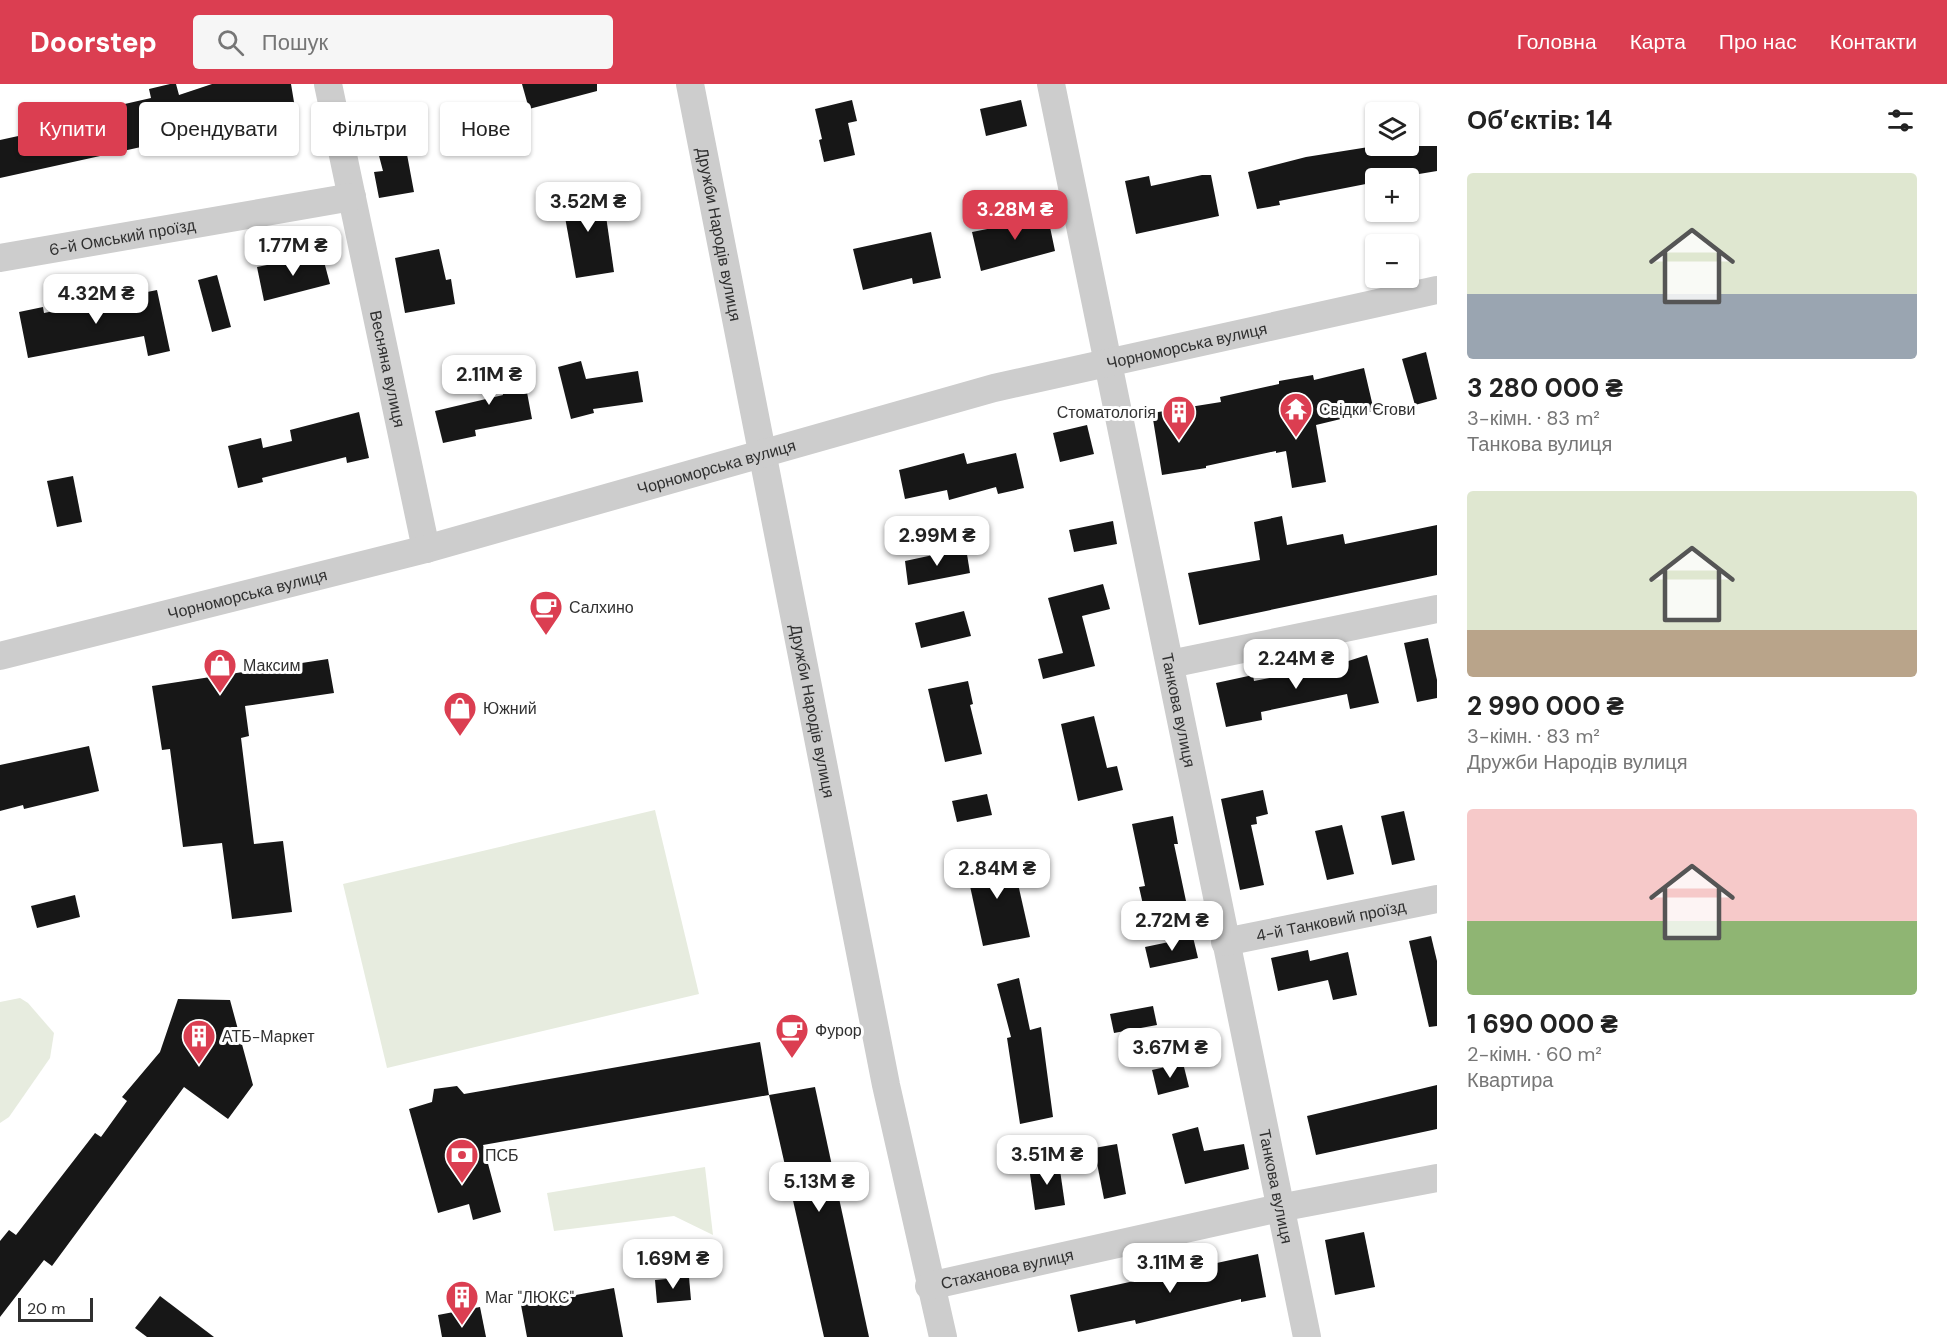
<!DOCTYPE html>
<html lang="uk">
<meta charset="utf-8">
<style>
:root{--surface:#fff;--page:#f6f6f6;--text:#222;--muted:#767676;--accent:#db3e51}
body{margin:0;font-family:"DM Sans",sans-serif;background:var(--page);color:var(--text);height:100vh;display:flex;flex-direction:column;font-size:22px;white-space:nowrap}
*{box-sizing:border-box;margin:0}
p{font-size:20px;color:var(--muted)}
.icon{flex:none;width:33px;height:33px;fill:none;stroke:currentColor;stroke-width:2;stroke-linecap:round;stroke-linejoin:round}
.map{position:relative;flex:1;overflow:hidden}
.drawer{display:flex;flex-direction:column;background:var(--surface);width:510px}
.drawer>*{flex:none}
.hud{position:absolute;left:18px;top:18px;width:570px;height:54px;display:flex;gap:12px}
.tools{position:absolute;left:1365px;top:18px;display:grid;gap:12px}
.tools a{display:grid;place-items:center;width:54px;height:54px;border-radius:6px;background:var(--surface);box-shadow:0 2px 4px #0004;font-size:30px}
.scale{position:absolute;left:18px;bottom:15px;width:75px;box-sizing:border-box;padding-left:6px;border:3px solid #303030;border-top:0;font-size:16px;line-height:21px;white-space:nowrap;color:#303030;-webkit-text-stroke:4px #fff;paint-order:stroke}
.price{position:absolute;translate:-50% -51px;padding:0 14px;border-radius:12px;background:#fff;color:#222;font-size:20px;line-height:39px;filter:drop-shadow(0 2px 3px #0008)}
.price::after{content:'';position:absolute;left:50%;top:36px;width:18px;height:14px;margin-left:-9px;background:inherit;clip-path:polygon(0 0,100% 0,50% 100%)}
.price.current{background:var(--accent);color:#fff}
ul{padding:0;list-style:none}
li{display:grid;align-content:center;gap:12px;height:318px;padding:0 30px}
li span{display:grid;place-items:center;height:186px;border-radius:6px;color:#555}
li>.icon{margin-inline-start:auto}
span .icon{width:108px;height:108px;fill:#fffc;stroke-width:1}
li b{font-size:26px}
h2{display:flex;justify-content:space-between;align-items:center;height:72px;padding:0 30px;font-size:26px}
.tag{padding:0 21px;border-radius:6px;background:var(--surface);box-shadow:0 2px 4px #0004;font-size:21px;line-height:54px}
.tag.current{background:var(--accent);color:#fff}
header{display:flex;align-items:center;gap:36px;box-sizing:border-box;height:84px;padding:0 30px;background:var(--accent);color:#fff}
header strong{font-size:28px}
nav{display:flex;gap:33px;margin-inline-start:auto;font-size:21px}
.search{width:420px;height:54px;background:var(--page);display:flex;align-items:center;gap:15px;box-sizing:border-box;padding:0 21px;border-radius:6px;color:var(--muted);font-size:22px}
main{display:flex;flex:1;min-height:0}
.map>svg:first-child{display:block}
.green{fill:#e7ecdf}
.building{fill:#171717}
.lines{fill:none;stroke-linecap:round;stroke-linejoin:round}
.minor{stroke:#cdcdcd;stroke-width:28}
.labels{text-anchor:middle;stroke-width:6;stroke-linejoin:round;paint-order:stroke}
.street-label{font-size:16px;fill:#303030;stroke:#fff}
.poi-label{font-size:16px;fill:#303030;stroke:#fff;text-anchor:start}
</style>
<header>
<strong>Doorstep</strong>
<div class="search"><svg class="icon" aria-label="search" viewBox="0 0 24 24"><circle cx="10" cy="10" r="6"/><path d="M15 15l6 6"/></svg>Пошук</div>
<nav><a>Головна</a><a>Карта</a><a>Про нас</a><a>Контакти</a></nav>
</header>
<main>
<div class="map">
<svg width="1437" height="1253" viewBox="0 0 1437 1253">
<rect width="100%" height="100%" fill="#fff"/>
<g class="green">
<polygon points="655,726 699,910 387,984 343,800"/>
<polygon points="20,914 28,919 54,949 50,974 9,1033 0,1039 0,918"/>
<polygon points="705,1083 713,1151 674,1132 554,1147 547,1109"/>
</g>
<g class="building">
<polygon points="170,0 176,0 179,11 212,0 291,0 296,30 270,35 225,49 223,45 0,94 0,56 96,35 94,27 151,14 149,5"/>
<polygon points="522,0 597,0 597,7 529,25"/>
<polygon points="852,16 857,37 848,39 855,71 824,78 819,56 822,55 815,25"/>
<polygon points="1021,16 1027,42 986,52 980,25"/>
<polygon points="405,20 412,46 403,49 414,108 379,114 374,88 383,87 368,30"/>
<polygon points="1375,62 1437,62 1437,87 1395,94 1376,94 1376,98 1279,117 1280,121 1257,125 1248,88 1306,73"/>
<polygon points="1202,91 1211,91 1219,132 1136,150 1125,97 1149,92 1151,102"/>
<polygon points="602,104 614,188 576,194 561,111"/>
<polygon points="1046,124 1055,167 981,187 972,148 1023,138 1022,129"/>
<polygon points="931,148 941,194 913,200 912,194 863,206 853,165"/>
<polygon points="439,165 446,196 451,195 455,220 405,229 395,174"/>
<polygon points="322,170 330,200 264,217 257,183"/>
<polygon points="217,191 231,243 212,248 198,196"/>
<polygon points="157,206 170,267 148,272 144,252 28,274 19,228 43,223 44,229"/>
<polygon points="1426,268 1437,315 1415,321 1402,275"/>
<polygon points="520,271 532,335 475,346 476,352 443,359 435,327 503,311 496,275"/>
<polygon points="581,277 586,295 638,287 643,318 593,325 594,329 571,335 558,283"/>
<polygon points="1364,284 1374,327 1316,341 1326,398 1292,404 1286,367 1276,369 1276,367 1206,382 1206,384 1162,391 1152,329 1221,318 1220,313 1279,300 1279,297 1313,291 1314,296"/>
<polygon points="359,328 369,374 347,379 346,373 262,394 263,398 238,404 228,362 261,354 263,364 292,357 290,346"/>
<polygon points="1087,341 1094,370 1060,378 1053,349"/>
<polygon points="964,369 967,380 1016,369 1024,404 998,410 996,403 949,416 947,406 905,415 899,386"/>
<polygon points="73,392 82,438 57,443 47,397"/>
<polygon points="1282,432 1287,461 1343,450 1345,460 1437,441 1437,491 1199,541 1188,489 1260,476 1254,438"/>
<polygon points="1113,437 1117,460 1074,468 1069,446"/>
<polygon points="966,464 970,489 908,501 905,477"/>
<polygon points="1103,500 1110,525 1082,532 1095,582 1043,595 1038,575 1063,569 1048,514"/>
<polygon points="964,527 971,552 921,564 915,539"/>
<polygon points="1428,554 1437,596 1437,614 1417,618 1404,559"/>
<polygon points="1367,571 1379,619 1350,625 1347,610 1261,628 1262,636 1226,643 1216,599 1253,591 1254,597 1339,580"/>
<polygon points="328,575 334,609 245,622 249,652 241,654 254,760 283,757 292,828 232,835 222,759 183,763 170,665 162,666 152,602"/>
<polygon points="968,597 973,620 970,621 982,670 945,678 928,605"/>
<polygon points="1094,632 1107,684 1117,682 1123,706 1078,717 1061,640"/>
<polygon points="89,662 99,707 24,725 23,721 0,727 0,681"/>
<polygon points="1263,706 1268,730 1256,733 1257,740 1251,741 1264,801 1240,806 1221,715"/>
<polygon points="987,710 992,731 957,738 952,717"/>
<polygon points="1404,727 1415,776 1392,781 1381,732"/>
<polygon points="1173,732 1178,760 1174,760 1186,817 1144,825 1139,803 1145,802 1132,740"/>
<polygon points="1342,741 1354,790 1327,796 1315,747"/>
<polygon points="1011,769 1030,853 983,862 965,779"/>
<polygon points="75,811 80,833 37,844 31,822"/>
<polygon points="1431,852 1437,877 1437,942 1429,943 1409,857"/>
<polygon points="1193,853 1198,874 1150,884 1145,863"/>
<polygon points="1308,866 1310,877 1348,868 1357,911 1333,916 1328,896 1278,907 1271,874"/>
<polygon points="1019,894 1030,946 1041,943 1053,1033 1020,1040 1007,954 1011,953 997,900"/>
<polygon points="178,915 230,916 253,1001 228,1035 184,1003 52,1182 44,1176 0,1233 0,1157 9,1146 16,1151 95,1049 101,1053 127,1017 122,1013 160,968"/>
<polygon points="1153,922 1157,941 1114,949 1110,930"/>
<polygon points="760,958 769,1011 483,1061 501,1128 473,1136 469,1120 438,1129 409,1025 432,1018 434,1005 457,1002 464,1010"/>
<polygon points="1183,979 1189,1003 1158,1011 1152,986"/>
<polygon points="1437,1001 1437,1045 1316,1071 1307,1032"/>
<polygon points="815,1003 869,1253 824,1253 769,1011"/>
<polygon points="1198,1043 1204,1067 1244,1060 1249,1085 1185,1100 1172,1050"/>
<polygon points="1117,1060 1126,1110 1104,1115 1094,1064"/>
<polygon points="1059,1079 1065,1121 1035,1126 1029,1083"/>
<polygon points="1364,1148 1375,1203 1335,1211 1325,1156"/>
<polygon points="1258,1170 1266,1213 1241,1218 1241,1215 1136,1240 1135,1236 1078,1248 1070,1211"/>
<polygon points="689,1193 691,1216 657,1219 655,1196"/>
<polygon points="614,1204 623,1253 527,1253 521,1221"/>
<polygon points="160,1212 214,1253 147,1253 135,1244"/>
<polygon points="480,1223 486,1253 442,1253 438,1231"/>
</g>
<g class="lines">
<g class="minor">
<path id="s1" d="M328,0L426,465"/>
<path id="s2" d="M690,0L886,1001L943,1253"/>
<path id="s3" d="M1051,0L1307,1253"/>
<path id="s4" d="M0,174L352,113"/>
<path id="s5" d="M0,572L426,465L994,304L1437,206"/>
<polyline points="1170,580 1437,525"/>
<path id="s6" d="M1225,858L1437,815"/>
<path id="s7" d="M929,1202L1279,1124L1437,1094"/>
</g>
</g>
<defs>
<symbol id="temple-pin" viewBox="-11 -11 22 30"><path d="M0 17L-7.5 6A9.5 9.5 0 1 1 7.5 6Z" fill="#db3e51" stroke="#fff"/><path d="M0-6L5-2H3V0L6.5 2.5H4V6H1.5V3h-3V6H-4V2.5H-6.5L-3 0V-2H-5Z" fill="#fff"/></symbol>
<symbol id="building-pin" viewBox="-11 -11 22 30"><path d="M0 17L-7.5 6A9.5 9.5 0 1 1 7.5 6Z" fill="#db3e51" stroke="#fff"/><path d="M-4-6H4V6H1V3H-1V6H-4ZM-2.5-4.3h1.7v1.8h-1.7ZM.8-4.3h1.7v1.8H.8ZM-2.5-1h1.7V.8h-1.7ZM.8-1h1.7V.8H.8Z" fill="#fff"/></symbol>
<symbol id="cafe-pin" viewBox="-11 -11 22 30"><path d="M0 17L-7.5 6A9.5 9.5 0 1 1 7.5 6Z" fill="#db3e51" stroke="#fff"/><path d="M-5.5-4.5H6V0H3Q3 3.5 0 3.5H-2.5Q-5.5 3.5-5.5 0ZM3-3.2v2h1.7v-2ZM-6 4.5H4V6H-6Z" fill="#fff"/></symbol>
<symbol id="shop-pin" viewBox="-11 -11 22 30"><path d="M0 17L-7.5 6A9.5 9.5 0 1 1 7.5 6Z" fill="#db3e51" stroke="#fff"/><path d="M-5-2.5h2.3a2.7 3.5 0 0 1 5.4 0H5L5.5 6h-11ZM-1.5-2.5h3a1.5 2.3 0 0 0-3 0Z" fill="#fff"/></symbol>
<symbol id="bank-pin" viewBox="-11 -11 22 30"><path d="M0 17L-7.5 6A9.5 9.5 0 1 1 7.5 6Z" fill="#db3e51" stroke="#fff"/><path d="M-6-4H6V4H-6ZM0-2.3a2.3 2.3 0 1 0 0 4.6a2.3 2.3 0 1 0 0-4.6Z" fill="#fff"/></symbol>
</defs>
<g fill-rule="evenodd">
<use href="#temple-pin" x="1277" y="306" width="38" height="52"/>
<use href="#building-pin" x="1160" y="309" width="38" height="52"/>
<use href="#cafe-pin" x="527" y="504" width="38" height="52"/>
<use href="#shop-pin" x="201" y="562" width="38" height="52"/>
<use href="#shop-pin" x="441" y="605" width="38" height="52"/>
<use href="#cafe-pin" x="773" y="927" width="38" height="52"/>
<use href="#building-pin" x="180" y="933" width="38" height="52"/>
<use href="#bank-pin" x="443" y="1052" width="38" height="52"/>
<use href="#building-pin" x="443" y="1194" width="38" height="52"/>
</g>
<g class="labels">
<g class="street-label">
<text dy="6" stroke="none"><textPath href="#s2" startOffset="153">Дружби Народів вулиця</textPath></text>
<text dy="6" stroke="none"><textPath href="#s4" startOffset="124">6-й Омський проїзд</textPath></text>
<text dy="6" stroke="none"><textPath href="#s5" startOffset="1227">Чорноморська вулиця</textPath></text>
<text dy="6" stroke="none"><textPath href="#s1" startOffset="291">Весняна вулиця</textPath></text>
<text dy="6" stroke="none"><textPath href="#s5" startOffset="741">Чорноморська вулиця</textPath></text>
<text dy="6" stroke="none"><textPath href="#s5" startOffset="255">Чорноморська вулиця</textPath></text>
<text dy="6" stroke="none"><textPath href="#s3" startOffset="639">Танкова вулиця</textPath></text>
<text dy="6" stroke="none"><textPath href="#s2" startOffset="639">Дружби Народів вулиця</textPath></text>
<text dy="6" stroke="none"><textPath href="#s6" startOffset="108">4-й Танковий проїзд</textPath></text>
<text dy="6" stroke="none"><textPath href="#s3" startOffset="1125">Танкова вулиця</textPath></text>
<text dy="6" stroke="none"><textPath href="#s7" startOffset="80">Стаханова вулиця</textPath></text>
</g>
<g class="poi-label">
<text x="1319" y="331">Свідки Єгови</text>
<text x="1156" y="334" text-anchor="end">Стоматологія</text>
<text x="569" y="529">Салхино</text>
<text x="243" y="587">Максим</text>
<text x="483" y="630">Южний</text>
<text x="815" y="952">Фурор</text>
<text x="222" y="958">АТБ-Маркет</text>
<text x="485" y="1077">ПСБ</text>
<text x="485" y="1219">Маг "ЛЮКС"</text>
</g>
</g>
</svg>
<div class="tools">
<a><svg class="icon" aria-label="layers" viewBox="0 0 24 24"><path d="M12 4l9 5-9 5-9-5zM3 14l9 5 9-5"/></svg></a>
<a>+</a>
<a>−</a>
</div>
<div class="scale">20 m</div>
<b class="price" style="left:588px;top:149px">3.52M ₴</b>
<b class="price current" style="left:1015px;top:157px">3.28M ₴</b>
<b class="price" style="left:293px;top:193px">1.77M ₴</b>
<b class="price" style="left:96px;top:241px">4.32M ₴</b>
<b class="price" style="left:489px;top:322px">2.11M ₴</b>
<b class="price" style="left:937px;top:483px">2.99M ₴</b>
<b class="price" style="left:1296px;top:606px">2.24M ₴</b>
<b class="price" style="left:997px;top:816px">2.84M ₴</b>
<b class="price" style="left:1172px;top:868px">2.72M ₴</b>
<b class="price" style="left:1170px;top:995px">3.67M ₴</b>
<b class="price" style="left:1047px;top:1102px">3.51M ₴</b>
<b class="price" style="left:819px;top:1129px">5.13M ₴</b>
<b class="price" style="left:673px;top:1206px">1.69M ₴</b>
<b class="price" style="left:1170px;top:1210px">3.11M ₴</b>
<div class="hud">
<a class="tag current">Купити</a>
<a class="tag">Орендувати</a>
<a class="tag">Фільтри</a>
<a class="tag">Нове</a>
</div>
</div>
<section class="drawer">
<h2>Об’єктів: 14<svg class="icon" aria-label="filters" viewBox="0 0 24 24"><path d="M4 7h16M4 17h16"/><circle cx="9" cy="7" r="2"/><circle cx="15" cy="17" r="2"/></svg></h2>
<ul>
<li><span style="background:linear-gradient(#dfe7d0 65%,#9aa5b1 0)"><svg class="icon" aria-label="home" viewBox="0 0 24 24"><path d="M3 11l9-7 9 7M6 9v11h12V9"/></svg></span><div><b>3 280 000 ₴</b><p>3-кімн. · 83 m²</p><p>Танкова вулиця</p></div></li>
<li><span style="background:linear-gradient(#dfe7d0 75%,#b9a48a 0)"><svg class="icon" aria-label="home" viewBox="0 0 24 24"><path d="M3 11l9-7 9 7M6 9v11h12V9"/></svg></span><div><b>2 990 000 ₴</b><p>3-кімн. · 83 m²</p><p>Дружби Народів вулиця</p></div></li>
<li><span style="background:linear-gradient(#f6c9c9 60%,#8fb573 0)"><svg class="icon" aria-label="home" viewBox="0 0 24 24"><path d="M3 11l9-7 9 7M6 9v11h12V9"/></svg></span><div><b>1 690 000 ₴</b><p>2-кімн. · 60 m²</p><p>Квартира</p></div></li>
</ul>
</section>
</main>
